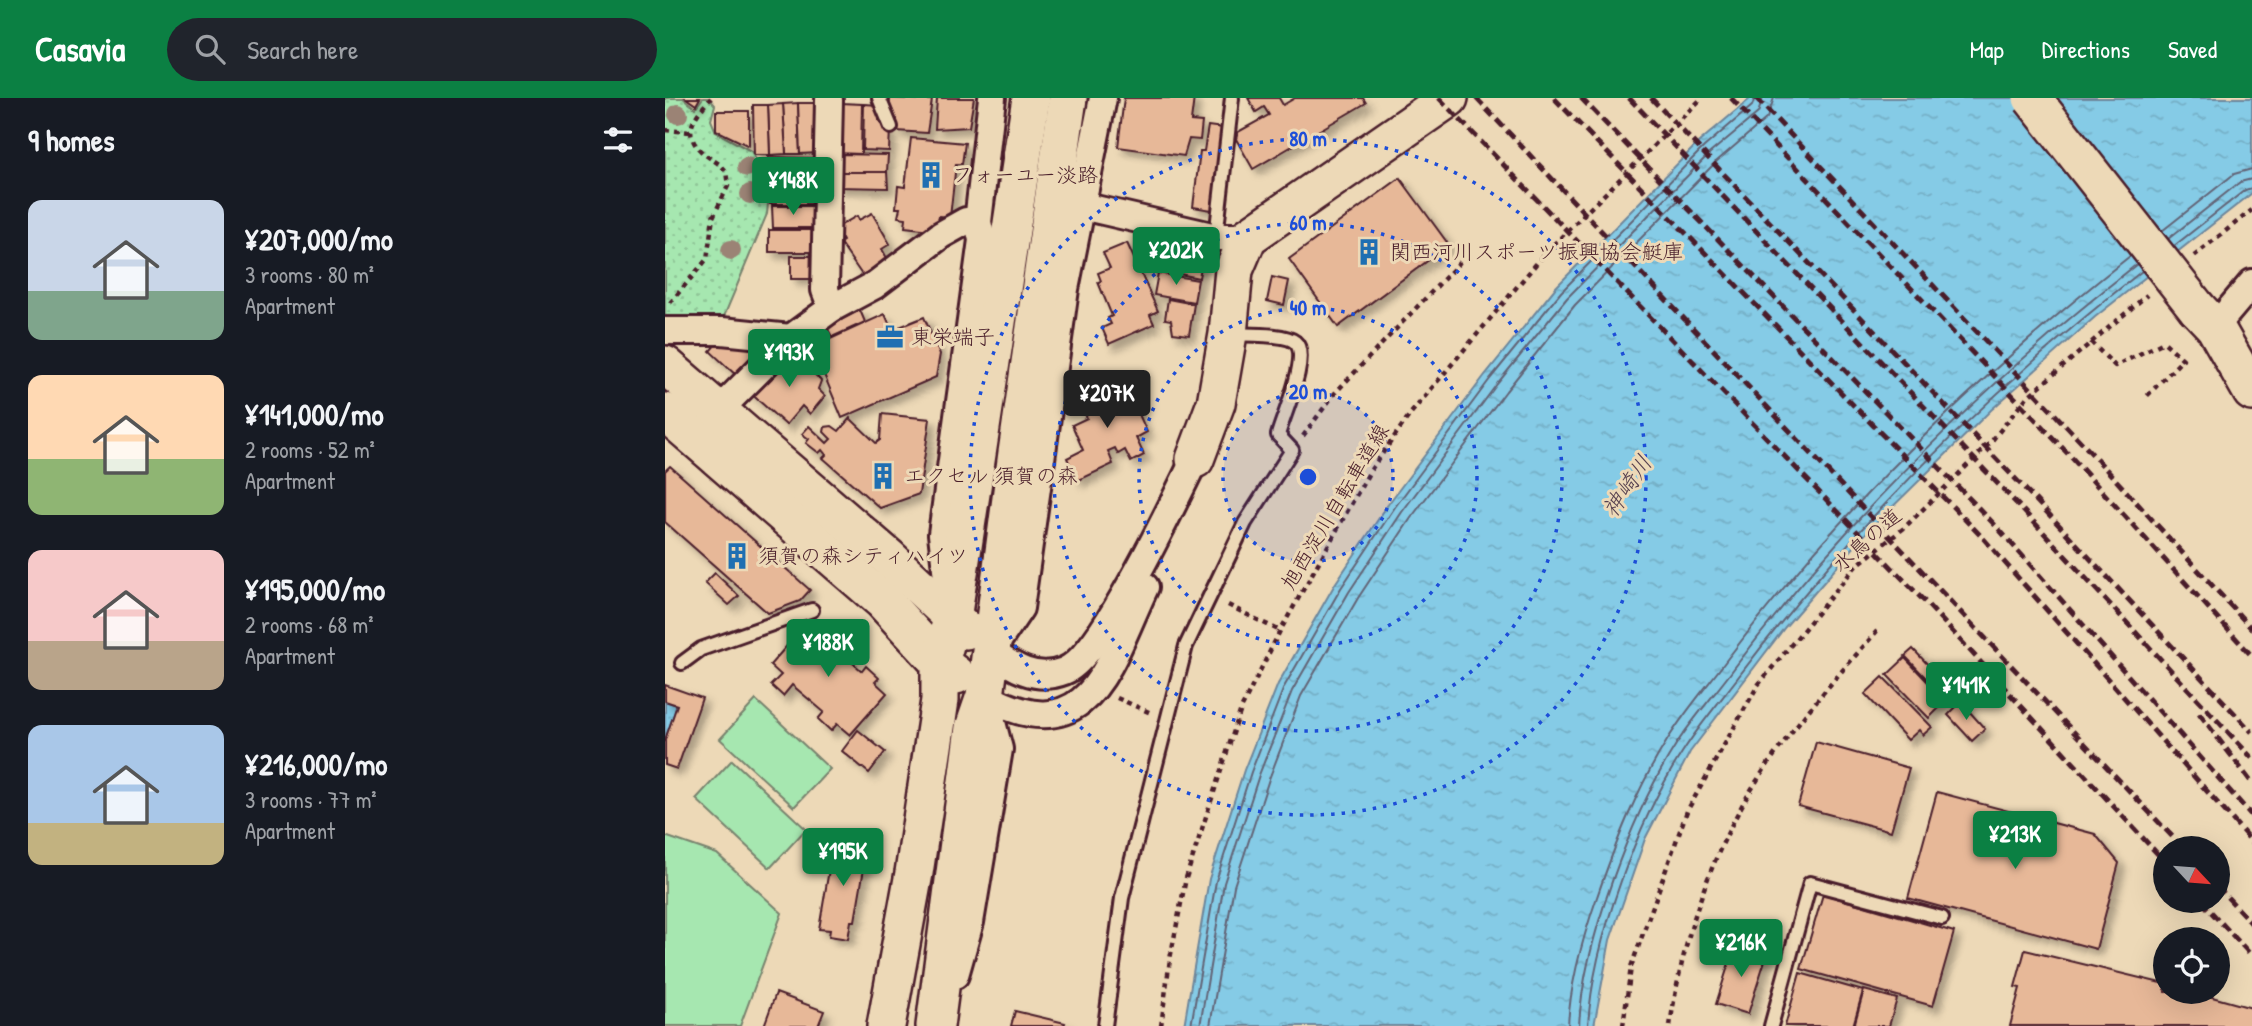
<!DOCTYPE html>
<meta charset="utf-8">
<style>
:root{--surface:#171b24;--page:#20242c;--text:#f1f3f6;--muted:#9ea1a6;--accent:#0b8043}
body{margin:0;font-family:"Patrick Hand","Klee One",sans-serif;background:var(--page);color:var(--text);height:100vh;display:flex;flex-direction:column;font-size:26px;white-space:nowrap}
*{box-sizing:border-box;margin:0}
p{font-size:23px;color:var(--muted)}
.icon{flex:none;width:38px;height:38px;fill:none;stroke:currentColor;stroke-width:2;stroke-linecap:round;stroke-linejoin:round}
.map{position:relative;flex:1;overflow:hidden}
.sheet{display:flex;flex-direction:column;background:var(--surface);width:665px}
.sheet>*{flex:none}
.needle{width:46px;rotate:116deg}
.tools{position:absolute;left:1488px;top:738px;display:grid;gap:14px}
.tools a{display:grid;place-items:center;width:77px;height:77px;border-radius:50%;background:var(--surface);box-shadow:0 7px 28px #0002;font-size:35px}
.price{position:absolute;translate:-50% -60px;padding:0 16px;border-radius:7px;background:var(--accent);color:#fff;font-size:23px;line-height:46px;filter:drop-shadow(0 2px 4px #0008)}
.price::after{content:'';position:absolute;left:50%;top:42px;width:21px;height:16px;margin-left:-10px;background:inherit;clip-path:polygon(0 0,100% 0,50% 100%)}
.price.active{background:#222;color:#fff}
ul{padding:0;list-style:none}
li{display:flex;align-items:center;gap:21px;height:175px;padding:0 28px}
li span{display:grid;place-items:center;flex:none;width:196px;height:140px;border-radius:14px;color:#555}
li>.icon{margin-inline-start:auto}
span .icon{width:84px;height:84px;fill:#fffc;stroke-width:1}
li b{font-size:30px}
h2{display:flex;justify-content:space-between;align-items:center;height:84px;padding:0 28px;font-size:30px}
header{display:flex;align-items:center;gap:42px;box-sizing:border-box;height:98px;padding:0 35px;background:var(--accent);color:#fff}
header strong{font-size:33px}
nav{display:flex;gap:38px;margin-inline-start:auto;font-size:24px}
.search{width:490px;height:63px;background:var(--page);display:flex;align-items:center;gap:18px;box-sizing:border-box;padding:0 24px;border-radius:38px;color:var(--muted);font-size:26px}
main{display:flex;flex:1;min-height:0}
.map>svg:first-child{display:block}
.park{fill:url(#park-dots);stroke:#78836e;stroke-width:2}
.garden{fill:#a6e7b0;stroke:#78836e;stroke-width:2}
.water{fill:url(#water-ripples);stroke:#6d869b;stroke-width:2}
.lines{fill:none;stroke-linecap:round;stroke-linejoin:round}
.shore{stroke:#626476;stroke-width:2}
.building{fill:#e7b898;stroke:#4a1f2b;stroke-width:2;filter:url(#shadow)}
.lane-casing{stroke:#4a1f2b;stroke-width:18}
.street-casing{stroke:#4a1f2b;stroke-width:32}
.secondary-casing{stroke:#4a1f2b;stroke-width:42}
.path{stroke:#4a1f2b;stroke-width:4.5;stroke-dasharray:5 5;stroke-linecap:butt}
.lane{stroke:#edd9b7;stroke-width:12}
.street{stroke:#edd9b7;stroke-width:26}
.secondary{stroke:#edd9b7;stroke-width:37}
.rail{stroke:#4a1f2b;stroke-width:5;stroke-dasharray:10 5;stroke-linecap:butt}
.secondary-bridge-casing{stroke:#4a1f2b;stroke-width:42;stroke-linecap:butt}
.secondary-bridge{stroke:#edd9b7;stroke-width:37}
.tree{fill:#9b8375}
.ring{fill:none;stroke:#1d4ed8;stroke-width:3.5;stroke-dasharray:3.5 7}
.labels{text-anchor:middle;stroke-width:6;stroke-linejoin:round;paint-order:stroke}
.poi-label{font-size:21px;fill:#4a1f2b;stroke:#edd9b7;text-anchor:start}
.street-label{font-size:21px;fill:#4a1f2b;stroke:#edd9b7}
.water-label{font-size:23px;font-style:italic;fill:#564150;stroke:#edd9b7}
.centre{fill:#1d4ed8;stroke:#edd9b7;stroke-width:3.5}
.ring-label{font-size:21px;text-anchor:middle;font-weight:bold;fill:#1d4ed8;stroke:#edd9b7;stroke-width:6;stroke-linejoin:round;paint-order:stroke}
</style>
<header>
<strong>Casavia</strong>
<div class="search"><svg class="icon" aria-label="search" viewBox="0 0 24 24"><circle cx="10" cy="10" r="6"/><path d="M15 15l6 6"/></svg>Search here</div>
<nav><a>Map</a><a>Directions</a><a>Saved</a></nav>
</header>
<main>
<section class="sheet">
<h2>9 homes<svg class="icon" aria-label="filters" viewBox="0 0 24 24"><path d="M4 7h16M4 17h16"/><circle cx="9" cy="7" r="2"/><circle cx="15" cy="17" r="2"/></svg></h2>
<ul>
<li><span style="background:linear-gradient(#c9d6e8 65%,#7fa58c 0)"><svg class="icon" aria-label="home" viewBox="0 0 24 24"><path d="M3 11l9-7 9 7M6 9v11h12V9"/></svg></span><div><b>¥207,000/mo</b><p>3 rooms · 80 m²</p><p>Apartment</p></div></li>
<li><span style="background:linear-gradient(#ffd9b3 60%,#8fb573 0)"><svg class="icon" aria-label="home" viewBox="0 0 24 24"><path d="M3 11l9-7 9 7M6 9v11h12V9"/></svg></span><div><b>¥141,000/mo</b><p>2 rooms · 52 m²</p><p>Apartment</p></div></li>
<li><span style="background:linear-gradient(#f6c9c9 65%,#b9a48a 0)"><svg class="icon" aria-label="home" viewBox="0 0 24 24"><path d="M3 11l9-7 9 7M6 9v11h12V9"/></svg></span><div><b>¥195,000/mo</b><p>2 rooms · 68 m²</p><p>Apartment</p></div></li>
<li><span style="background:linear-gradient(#a9c7e8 70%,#c2b280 0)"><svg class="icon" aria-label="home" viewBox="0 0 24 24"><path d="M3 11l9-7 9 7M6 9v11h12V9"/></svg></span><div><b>¥216,000/mo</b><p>3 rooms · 77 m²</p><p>Apartment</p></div></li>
</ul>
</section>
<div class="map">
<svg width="1587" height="928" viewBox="0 0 1587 928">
<defs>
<pattern id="park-dots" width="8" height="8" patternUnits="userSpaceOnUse" patternTransform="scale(1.75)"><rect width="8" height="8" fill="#a6e7b0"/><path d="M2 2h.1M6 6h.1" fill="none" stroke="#90c698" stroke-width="1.8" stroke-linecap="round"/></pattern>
<pattern id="water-ripples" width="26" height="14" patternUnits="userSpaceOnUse" patternTransform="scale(1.75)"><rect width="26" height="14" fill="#85cbe6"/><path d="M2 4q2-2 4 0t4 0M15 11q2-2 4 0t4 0" fill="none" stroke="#74aec5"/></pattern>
<filter id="shadow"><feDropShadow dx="6" dy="6" stdDeviation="3.5" flood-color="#0004"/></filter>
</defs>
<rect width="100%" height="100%" fill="#edd9b7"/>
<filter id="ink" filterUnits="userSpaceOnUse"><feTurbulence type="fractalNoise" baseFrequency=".0143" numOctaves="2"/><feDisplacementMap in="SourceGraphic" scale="14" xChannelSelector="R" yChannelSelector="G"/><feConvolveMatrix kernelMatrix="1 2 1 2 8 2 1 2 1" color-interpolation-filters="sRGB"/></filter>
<g filter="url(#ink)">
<polygon class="park" points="0,0 18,0 30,10 38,0 44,0 50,7 46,22 51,34 86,53 97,72 104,94 102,116 58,221 0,219"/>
<g class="garden">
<polygon points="91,602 165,671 129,709 55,641"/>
<polygon points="67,662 141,731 105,770 31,701"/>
<polygon points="0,738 52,756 117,815 75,928 0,928"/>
</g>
<g class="water">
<polygon points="1086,0 1587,0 1587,95 1430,219 1326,312 1202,434 1120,529 1025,654 980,741 945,842 929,928 519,928 544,781 579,672 613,586 670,486 724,405 820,277 891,189 1034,44"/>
<polygon points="0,603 12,607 0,642"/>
</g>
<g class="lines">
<g class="shore">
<polyline points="1497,133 1569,76 1587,71"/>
<polyline points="1503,141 1575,84 1587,81"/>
<polyline points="1509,148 1580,92 1587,90"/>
<polyline points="526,928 551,783 586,674 619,589 676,490 730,409 825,281 896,194 1039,49 1087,8 1090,0"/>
<polyline points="535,928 559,785 594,677 627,593 684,494 737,414 832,286 902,200 1045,55 1093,15 1098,0"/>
<polyline points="545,928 569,788 604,681 636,598 693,500 746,420 841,293 910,207 1052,63 1102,20 1109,0"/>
<path d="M903,928C905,886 918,839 932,799C951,744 972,690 1003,641C1020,613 1043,587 1063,560C1177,409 1316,275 1465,158"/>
<path d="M914,928C918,845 967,715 1012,645C1029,619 1051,595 1070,569C1184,418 1323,283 1472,166"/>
<path d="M923,928C928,843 973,721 1020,650C1036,625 1056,602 1074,578C1189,426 1328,290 1477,173"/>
</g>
</g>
<g class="building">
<polygon points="21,0 35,0 31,7"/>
<polygon points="225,0 267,2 262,35 231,33 232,21 224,20"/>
<polygon points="272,0 309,0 304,29 270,31"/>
<polygon points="459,0 529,0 526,23 537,24 535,42 524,41 519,58 453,49"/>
<polygon points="583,0 614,0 618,7 630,0 698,0 701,5 588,71 571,41 573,34 604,17 599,9 591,14"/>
<polygon points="133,5 135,56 121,56 118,6"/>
<polygon points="133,5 151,5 153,55 135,56"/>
<polygon points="176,5 197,6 196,56 171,55"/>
<polygon points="118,6 121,56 105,57 103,7"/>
<polygon points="199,6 214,7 214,23 225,30 224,53 198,52"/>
<polygon points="88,7 103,7 105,57 89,57"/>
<polygon points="51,13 84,13 84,48 51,32"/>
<polygon points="543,28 558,30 547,112 528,109 535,53 539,53"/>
<polygon points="246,40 300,45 297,66 291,66 285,119 274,118 273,125 266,127 266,132 240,129 241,120 233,119 235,110 231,110 233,88 240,89"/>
<polygon points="171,56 223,57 222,74 171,74"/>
<polygon points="103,59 148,60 148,82 102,81"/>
<polygon points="171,74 222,74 223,90 171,89"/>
<polygon points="735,80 784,147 673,229 624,161"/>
<rect x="105" y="84" width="45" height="22"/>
<polygon points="107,108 149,108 149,130 108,130"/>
<polygon points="207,115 225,146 217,151 223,162 197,177 175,145 178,143 171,130 192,118 194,122"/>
<rect x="104" y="132" width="45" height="22"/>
<polygon points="475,137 504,142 498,175 479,171 480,162 475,161 476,154 473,153"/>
<polygon points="506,144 535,150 532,162 537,163 534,180 500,173"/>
<polygon points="462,145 493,213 485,217 489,226 444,246 437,230 446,226 443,220 447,218 433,184 436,183 433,175 445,170 438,155"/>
<rect x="126" y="158" width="24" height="23"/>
<polygon points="493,175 533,182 529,204 489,197"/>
<polygon points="607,179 624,183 619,207 602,203"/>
<polygon points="503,201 529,206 524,237 508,235 506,222 500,221"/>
<polygon points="195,212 200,224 167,239 162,229"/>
<polygon points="220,216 227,232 259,219 275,256 271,279 177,320 153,262 145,266 139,253"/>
<polygon points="52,245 100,250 73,279 45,253"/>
<polygon points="129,254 156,283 153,291 160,298 145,316 137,308 121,327 82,292"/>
<polygon points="458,281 482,334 471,340 479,357 466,364 460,352 453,356 450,350 443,353 448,366 412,383 402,360 418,352 407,327 422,320 413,302"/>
<polygon points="217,316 265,321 254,396 215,410 158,360 161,357 157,352 154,355 141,345 144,341 137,336 144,328 162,345 166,341 159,334 160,329 167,328 174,333 185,320 211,345 215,342"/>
<polygon points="5,368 145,492 135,503 103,515 0,424 0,373"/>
<polygon points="50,475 74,498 64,507 40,485"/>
<polygon points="142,525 154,535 159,529 170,539 165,545 197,573 201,568 214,580 210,584 222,595 185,637 172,626 166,633 153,621 159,614 127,587 118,598 106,587 116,577 105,567"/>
<polygon points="1248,551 1290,595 1283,603 1240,558"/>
<polygon points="1240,560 1281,603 1264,620 1222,577"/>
<polygon points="1218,579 1267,629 1258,637 1254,632 1243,642 1200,596"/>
<polygon points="0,587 37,600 12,671 0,667 0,642 12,607 0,603"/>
<polygon points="1296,604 1320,631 1307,643 1283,617"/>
<polygon points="193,632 220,654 204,675 177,653"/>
<polygon points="1151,644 1244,670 1226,733 1133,708"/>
<polygon points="1272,694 1430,736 1454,765 1431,851 1243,800"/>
<polygon points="169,742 203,747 190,823 186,823 183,841 164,838 165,832 154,831"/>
<polygon points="1158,796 1289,834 1268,908 1136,871"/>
<polygon points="1070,846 1102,856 1083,916 1051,906"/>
<polygon points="1360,852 1500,886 1500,894 1529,894 1587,910 1587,928 1345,928 1355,890 1350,889"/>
<polygon points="1135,875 1198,893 1188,928 1120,928"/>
<polygon points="1199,892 1232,901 1224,928 1189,928"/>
<polygon points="111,895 159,913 153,928 99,928"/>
<polygon points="350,913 400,925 399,928 346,928"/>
</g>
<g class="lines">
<defs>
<g id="lane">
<polyline points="214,0 226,29"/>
<polyline points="551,139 567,0"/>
<polyline points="17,565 36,551 147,512"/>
<path d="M440,928L457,800L521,548L580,425L627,352L613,337C618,318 646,257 630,244C620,235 580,237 566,236"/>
<polyline points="1106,928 1145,785 1277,820"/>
</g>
<g id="street">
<path d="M438,0L400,191L355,510L326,553C347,569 371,584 399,573C437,559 510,401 530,361"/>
<polyline points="164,2 160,192 167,210"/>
<polyline points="417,108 551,139 583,139"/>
<polyline points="1550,229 1587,185"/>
<polyline points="0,233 57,233 126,240"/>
<polyline points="53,313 126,240 167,210 210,187 276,137 301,123 313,124"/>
<polyline points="283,488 277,436 317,142 313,124 327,0"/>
<path d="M320,598C425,656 444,565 480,489"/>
<polyline points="290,877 305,824 334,651 320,598"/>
</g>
<g id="secondary">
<polyline points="1532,210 1550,229 1587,294"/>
<polyline points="0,267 224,460 301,532"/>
<polyline points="0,314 218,503 275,565 291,577"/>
<polyline points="530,361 551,305 563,236 569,172 583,139 784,0"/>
<polyline points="221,928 249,775 275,602 275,565 287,521 366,0"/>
<polyline points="270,928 309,630 320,598 352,355 403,0"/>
</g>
</defs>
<use href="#lane" class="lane-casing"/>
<use href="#street" class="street-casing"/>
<use href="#secondary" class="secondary-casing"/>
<g class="path">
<polyline points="0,32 25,34"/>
<polyline points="1529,158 1587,112"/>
<path d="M5,205L42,161L48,119L63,88L61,73C55,65 47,62 39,56C15,35 29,19 46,0"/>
<polyline points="1426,244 1450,268 1499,244 1518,261 1480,300"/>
<polyline points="638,338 670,295 795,164"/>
<polyline points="563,507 615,533"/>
<polyline points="452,600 486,615"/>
<polyline points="496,928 505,861 521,780 576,611 615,533 705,373 746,315 882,153 1037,0"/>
<polyline points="958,928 966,869 1022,713 1093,587 1191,468 1239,430 1325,345 1362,299 1482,197"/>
<path d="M1005,928C1016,852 1038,779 1075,711C1111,646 1163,589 1212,533"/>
</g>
<use href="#lane" class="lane"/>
<use href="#street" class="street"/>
<use href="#secondary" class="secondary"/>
<g class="rail">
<polyline points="774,0 1262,506 1500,764"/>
<polyline points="811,0 1519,751"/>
<polyline points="889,0 1318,440 1587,744"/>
<polyline points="916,0 1332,429 1587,718"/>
<polyline points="964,0 1354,408 1587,660"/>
<polyline points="986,0 1364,395 1587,634"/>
<polyline points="1066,0 1407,360 1587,558"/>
<polyline points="1091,0 1418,346 1587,531"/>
<polyline points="1534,615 1587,685"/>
<polyline points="1552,788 1587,826"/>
<polyline points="1536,803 1587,858"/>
</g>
<defs>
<polyline id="secondary-bridge" points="1367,0 1532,210"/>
</defs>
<use href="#secondary-bridge" class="secondary-bridge-casing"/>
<use href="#secondary-bridge" class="secondary-bridge"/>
</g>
<g class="tree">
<circle cx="13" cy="16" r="10"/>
<circle cx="82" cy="69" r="10"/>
<circle cx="85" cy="96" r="10"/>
<circle cx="66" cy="152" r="10"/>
</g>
</g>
<circle cx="643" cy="379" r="85" fill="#1d4ed8" fill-opacity=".12"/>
<g class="ring">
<circle cx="643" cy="379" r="85"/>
<circle cx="643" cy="379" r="169"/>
<circle cx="643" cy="379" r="254"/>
<circle cx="643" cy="379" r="338"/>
</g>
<defs>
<symbol id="building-bare" viewBox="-9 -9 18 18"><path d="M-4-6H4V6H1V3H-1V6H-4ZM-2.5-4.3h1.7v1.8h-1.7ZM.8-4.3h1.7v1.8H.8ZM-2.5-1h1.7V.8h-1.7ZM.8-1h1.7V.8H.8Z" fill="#1f6fb2" stroke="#edd9b7" stroke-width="2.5" paint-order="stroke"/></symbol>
<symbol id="office-bare" viewBox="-9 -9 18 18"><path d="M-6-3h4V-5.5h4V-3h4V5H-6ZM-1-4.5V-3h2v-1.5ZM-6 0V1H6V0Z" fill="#1f6fb2" stroke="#edd9b7" stroke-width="2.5" paint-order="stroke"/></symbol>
</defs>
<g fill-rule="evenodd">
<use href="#building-bare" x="247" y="58" width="38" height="38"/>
<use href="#building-bare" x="685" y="135" width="38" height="38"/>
<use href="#office-bare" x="206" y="220" width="38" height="38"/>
<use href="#building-bare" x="199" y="359" width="38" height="38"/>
<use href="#building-bare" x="53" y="439" width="38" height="38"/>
</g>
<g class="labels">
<g class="poi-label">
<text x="287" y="84">フォーユー淡路</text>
<text x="725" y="161">関西河川スポーツ振興協会艇庫</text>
<text x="246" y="246">東栄端子</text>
<text x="239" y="385">エクセル 須賀の森</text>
<text x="93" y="465">須賀の森シティハイツ</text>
</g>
<g class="street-label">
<text transform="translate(670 409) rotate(-59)" y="7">旭西淀川自転車道線</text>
<text transform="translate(1202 442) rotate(-42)" y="7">水鳥の道</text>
</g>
<g class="water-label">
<text transform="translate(962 388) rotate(-56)" y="8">神崎川</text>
</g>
</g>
<circle cx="643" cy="379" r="10" class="centre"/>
<g class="ring-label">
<text x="643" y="48">80 m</text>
<text x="643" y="132">60 m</text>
<text x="643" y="217">40 m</text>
<text x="643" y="301">20 m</text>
</g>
</svg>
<div class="tools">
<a><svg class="needle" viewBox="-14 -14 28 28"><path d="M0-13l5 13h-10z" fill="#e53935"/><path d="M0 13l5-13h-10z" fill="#9ea1a6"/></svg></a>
<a><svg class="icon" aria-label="locate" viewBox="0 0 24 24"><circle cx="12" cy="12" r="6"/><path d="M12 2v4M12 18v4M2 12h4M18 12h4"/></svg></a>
</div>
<b class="price" style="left:128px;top:119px">¥148K</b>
<b class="price" style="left:511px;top:189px">¥202K</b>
<b class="price" style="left:124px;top:291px">¥193K</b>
<b class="price active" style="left:442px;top:332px">¥207K</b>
<b class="price" style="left:163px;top:581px">¥188K</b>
<b class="price" style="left:1301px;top:624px">¥141K</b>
<b class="price" style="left:1350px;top:773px">¥213K</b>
<b class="price" style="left:178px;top:790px">¥195K</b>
<b class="price" style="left:1076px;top:881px">¥216K</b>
</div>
</main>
